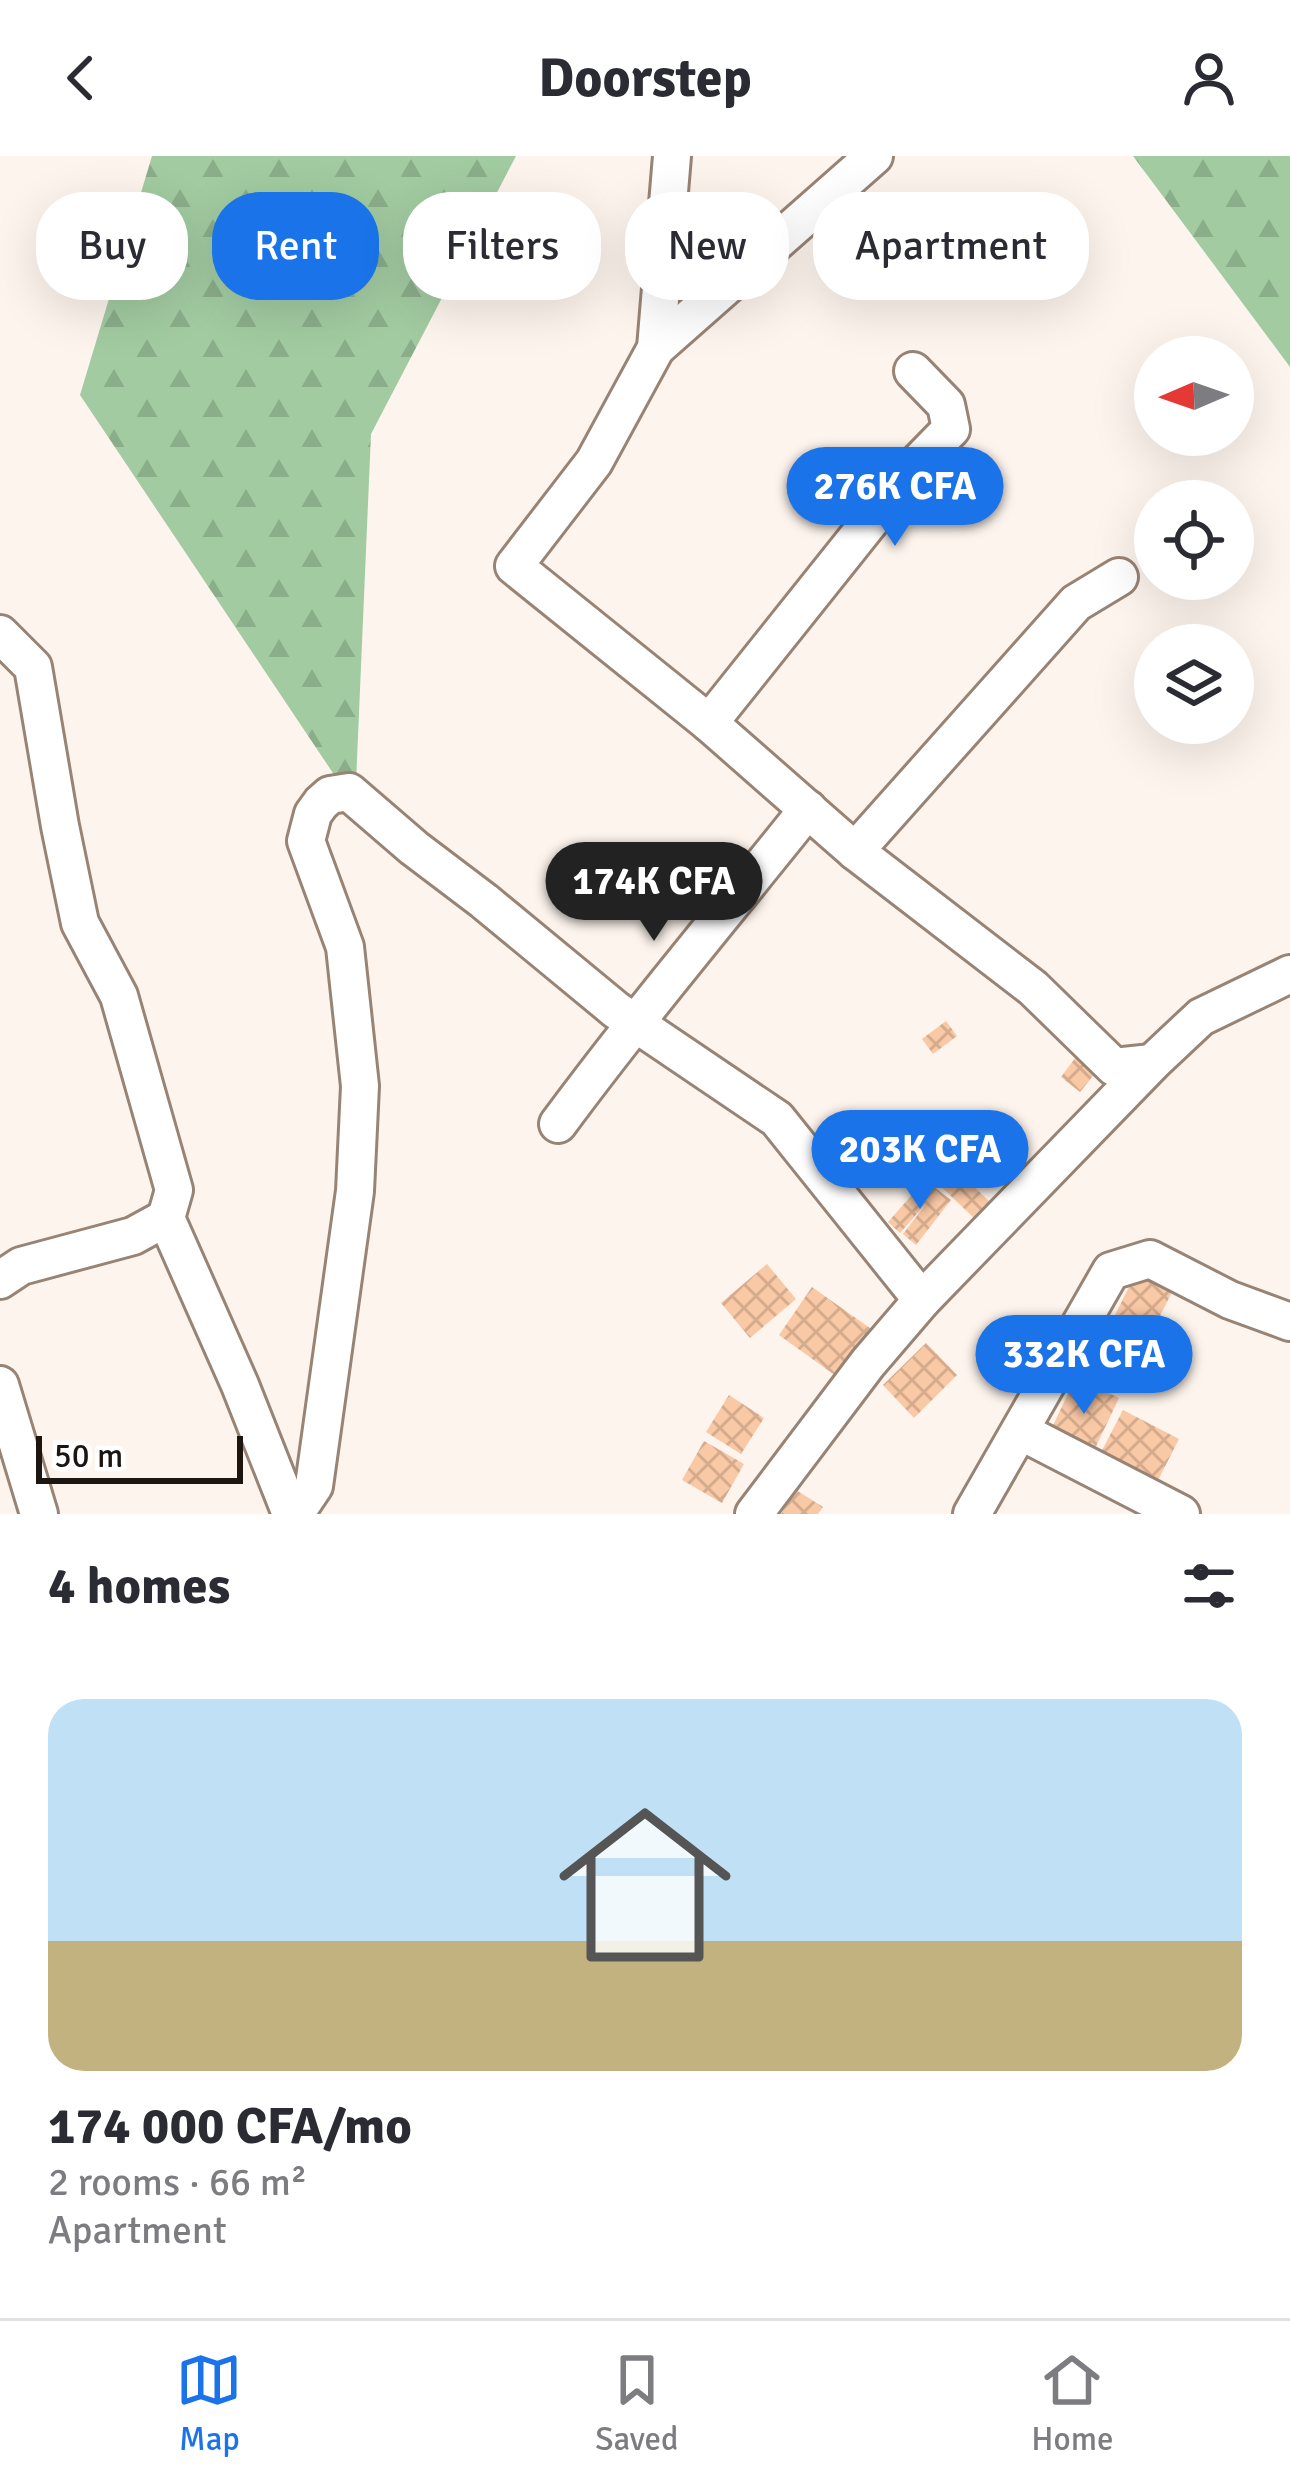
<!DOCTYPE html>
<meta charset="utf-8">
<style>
:root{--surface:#fff;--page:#f2f2f3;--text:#2b2b33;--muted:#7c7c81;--line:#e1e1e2;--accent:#1a73e8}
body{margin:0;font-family:Signika,sans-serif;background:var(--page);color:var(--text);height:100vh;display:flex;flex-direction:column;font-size:45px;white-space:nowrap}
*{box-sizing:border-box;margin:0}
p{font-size:39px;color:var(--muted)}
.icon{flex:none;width:66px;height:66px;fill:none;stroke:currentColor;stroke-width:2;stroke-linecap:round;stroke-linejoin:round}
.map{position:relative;height:1358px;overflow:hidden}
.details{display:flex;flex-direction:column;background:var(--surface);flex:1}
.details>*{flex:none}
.hud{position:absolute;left:36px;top:36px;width:1218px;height:108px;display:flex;gap:24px}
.needle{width:78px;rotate:268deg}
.tools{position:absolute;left:1134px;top:180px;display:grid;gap:24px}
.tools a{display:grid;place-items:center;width:120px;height:120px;border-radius:50%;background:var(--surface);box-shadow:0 12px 48px #0002;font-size:60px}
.scale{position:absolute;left:36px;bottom:30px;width:207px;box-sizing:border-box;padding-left:12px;border:6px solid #1d1610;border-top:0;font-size:33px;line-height:42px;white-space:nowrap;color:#1d1610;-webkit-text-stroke:9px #fff;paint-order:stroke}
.price{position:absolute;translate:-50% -102px;padding:0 27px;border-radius:42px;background:var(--accent);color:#fff;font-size:39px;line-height:78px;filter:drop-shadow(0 3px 6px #0008)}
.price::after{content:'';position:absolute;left:50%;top:72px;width:36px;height:27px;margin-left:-18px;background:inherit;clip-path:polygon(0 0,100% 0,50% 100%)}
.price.selected{background:#222;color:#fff}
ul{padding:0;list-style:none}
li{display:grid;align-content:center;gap:24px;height:636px;padding:0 48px}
li span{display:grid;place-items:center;height:372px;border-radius:36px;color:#555}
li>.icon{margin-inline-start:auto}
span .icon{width:216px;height:216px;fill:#fffc;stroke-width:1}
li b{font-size:51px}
h2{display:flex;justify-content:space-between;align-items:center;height:144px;padding:0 48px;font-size:51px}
.pill{padding:0 42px;border-radius:48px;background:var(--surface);box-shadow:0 12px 48px #0002;font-size:42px;line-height:108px}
.pill.selected{background:var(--accent);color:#fff}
header{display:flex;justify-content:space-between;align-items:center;height:156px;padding:0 48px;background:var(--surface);font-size:54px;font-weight:700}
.tabs{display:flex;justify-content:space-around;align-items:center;height:168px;border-top:3px solid var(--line);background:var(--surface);font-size:33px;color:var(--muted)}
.tabs a{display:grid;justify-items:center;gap:6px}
.tabs .selected{color:var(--accent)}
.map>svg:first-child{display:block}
.forest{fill:url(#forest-firs)}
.building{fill:url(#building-cross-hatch)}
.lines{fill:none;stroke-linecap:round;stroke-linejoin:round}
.minor-casing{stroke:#988475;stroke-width:42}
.minor{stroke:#fff;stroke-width:36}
</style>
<header><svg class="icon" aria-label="back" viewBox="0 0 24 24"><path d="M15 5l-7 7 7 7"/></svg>Doorstep<svg class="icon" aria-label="person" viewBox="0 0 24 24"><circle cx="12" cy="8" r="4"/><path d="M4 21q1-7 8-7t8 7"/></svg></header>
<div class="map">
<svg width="1290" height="1358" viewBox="0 0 1290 1358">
<defs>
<pattern id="forest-firs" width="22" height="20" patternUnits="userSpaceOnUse" patternTransform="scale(3)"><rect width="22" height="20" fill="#a2cba1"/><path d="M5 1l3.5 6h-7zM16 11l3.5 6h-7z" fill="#8bae8a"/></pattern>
<pattern id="building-cross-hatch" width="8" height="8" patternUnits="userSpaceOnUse" patternTransform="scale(3)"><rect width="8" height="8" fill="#f9c8a5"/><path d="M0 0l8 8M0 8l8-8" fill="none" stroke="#d5ab8d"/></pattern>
</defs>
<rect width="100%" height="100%" fill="#fdf4ed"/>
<g class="forest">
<polygon points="152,0 516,0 371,278 355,650 80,239"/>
<polygon points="1133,0 1290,0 1290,211"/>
</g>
<g class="building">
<polygon points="946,865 957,880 933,898 922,883"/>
<polygon points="1085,889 1105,905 1080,936 1061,921"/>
<polygon points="948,1006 990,1046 974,1062 932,1022"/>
<polygon points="925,1024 951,1044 916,1089 903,1078 929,1044 900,1077 888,1066"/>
<polygon points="767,1108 796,1143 750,1182 721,1147"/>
<polygon points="1137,1115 1173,1134 1145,1190 1109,1171"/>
<polygon points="812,1131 874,1175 836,1220 779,1179"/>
<polygon points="926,1187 957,1219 914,1262 883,1229"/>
<polygon points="1076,1221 1119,1242 1091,1301 1048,1280"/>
<polygon points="729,1239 764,1262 741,1298 706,1276"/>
<polygon points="1123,1254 1179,1283 1154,1332 1098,1302"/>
<polygon points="704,1285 744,1308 722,1347 682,1324"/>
<polygon points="796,1334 823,1351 818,1358 781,1358"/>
</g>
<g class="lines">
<defs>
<g id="minor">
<polyline points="672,0 656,192 594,306 514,410 709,567 855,695 1033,832 1114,911 1152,907"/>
<polyline points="656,192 874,0"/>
<polyline points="0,478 33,511 60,670 80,767 119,840 174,1034 166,1062 240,1229 291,1358"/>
<polyline points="709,567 911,314 951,273 946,249 913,215"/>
<polyline points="855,695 1076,447 1119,421"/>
<path d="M558,968C638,860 724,758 808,653"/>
<polyline points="0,1124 21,1110 133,1080 166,1062"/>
<polyline points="0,1229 39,1358"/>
<polyline points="1020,1275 1181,1358"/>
<polyline points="295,1358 314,1330 355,1035 360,930 345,791 306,685 313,658 321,647 330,639 349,636 414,692 484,745 616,854 777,963 922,1144"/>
<polyline points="754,1358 868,1207 922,1144 1152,907 1201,861 1290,818"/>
<polyline points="972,1358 1111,1115 1150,1103 1230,1144 1290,1166"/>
</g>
</defs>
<use href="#minor" class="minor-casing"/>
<use href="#minor" class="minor"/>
</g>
</svg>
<div class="tools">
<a><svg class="needle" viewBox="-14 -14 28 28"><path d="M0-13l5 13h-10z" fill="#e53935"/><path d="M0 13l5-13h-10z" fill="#7c7c81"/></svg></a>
<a><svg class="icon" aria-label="locate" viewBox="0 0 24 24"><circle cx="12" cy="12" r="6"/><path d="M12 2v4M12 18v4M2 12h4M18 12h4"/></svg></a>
<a><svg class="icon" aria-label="layers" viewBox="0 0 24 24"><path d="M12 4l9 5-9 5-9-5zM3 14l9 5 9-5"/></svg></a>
</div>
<div class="scale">50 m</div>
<b class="price" style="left:895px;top:393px">276K CFA</b>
<b class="price selected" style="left:654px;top:788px">174K CFA</b>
<b class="price" style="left:920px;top:1056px">203K CFA</b>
<b class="price" style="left:1084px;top:1261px">332K CFA</b>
<div class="hud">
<a class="pill">Buy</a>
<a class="pill selected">Rent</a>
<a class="pill">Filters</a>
<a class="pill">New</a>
<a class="pill">Apartment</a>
</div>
</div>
<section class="details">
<h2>4 homes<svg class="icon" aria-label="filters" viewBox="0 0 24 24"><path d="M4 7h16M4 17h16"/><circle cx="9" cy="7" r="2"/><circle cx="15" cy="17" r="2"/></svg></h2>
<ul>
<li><span style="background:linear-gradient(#bfe0f5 65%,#c2b280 0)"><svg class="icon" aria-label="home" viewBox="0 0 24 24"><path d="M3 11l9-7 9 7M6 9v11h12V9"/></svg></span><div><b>174 000 CFA/mo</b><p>2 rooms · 66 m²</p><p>Apartment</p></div></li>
</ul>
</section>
<nav class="tabs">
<a class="selected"><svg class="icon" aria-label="map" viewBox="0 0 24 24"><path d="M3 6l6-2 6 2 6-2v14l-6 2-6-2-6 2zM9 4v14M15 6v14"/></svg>Map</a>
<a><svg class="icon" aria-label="saved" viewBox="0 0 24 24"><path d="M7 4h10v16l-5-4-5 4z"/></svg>Saved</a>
<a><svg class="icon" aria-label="home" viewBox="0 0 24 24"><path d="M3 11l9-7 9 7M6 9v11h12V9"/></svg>Home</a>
</nav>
